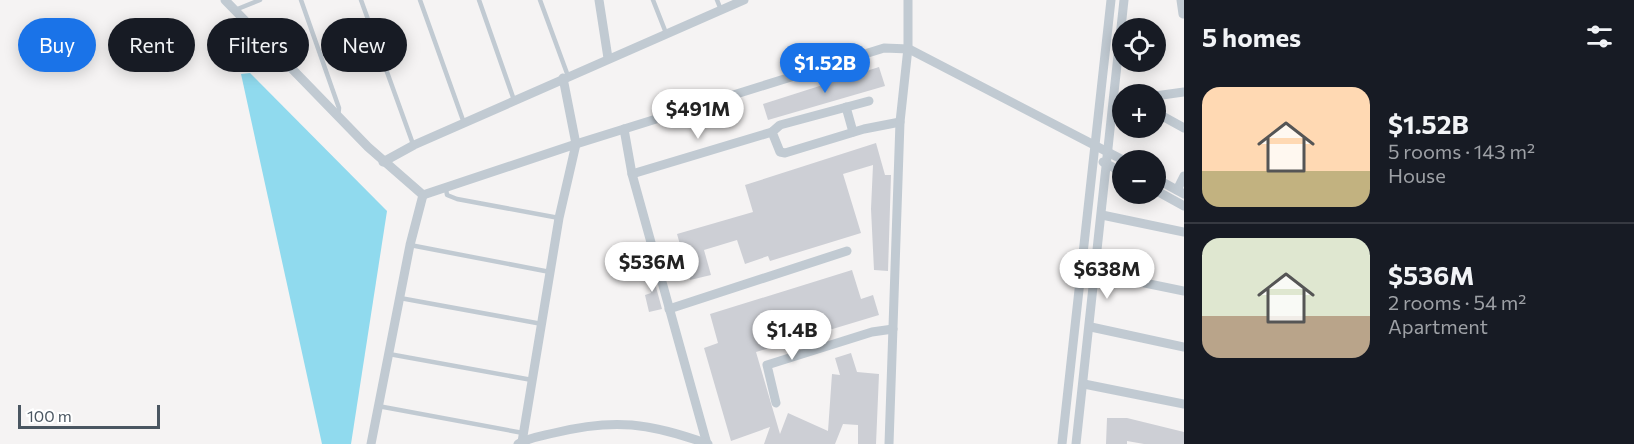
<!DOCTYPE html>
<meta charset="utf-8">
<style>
:root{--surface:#171b24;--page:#20242c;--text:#f1f3f6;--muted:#9ea1a6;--line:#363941;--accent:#1a73e8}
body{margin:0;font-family:Commissioner,sans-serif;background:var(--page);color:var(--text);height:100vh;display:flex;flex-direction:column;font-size:22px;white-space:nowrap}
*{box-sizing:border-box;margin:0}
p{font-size:20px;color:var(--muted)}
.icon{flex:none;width:33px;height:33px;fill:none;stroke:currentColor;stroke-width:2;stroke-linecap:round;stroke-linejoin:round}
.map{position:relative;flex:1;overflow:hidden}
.details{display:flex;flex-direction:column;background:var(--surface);width:450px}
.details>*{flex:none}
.top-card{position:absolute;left:18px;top:18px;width:570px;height:54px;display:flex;gap:12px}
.buttons{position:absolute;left:1112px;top:18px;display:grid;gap:12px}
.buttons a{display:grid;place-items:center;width:54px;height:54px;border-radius:50%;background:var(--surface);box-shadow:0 3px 15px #0003;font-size:30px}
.scale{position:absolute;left:18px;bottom:15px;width:142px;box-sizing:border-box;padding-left:6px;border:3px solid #4a5661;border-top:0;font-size:16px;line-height:21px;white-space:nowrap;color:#4a5661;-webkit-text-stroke:4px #fff;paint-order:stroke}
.price{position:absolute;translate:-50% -51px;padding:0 14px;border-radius:21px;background:#fff;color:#222;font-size:20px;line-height:39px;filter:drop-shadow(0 2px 3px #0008)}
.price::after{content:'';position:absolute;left:50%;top:36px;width:18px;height:14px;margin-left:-9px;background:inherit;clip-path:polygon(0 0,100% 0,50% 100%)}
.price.on{background:var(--accent);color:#fff}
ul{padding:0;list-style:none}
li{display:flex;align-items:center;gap:18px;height:150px;padding:0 18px}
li+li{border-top:2px solid var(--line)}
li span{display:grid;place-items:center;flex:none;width:168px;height:120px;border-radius:18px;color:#555}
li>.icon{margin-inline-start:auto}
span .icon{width:72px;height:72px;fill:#fffc;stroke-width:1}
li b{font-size:26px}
h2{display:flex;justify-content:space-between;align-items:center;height:72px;padding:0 18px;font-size:26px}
.tag{padding:0 21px;border-radius:27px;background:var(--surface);box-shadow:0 3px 15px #0003;font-size:21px;line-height:54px}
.tag.on{background:var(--accent);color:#fff}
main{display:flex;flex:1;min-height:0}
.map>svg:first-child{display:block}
.water{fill:#90daee}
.building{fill:#cdcfd5}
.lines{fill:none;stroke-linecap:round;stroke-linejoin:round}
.lane{stroke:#c1cad2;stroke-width:4.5}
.street{stroke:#c1cad2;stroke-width:9}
</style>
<main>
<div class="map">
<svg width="1184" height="444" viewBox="0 0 1184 444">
<rect width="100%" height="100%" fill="#f5f3f3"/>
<polygon class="water" points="250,73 387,211 351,444 322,444 241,74"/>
<g class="building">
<polygon points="879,67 885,86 768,120 763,104"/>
<polygon points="876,143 885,175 891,175 888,271 874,270 871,209 873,165 843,174 861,233 770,261 768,256 745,264 737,240 704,250 711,275 690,280 677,234 753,212 745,185"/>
<polygon points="648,258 662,309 649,312 645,295 651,293 646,277 650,275 646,259"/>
<polygon points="852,270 861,299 873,295 879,315 756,352 780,434 788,413 828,431 832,374 840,375 835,358 851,353 857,372 879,374 876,444 858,444 858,425 843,424 835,444 764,444 770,427 731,441 704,348 718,343 710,314"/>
<polygon points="1107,418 1127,418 1184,432 1184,444 1144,444 1127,441 1127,444 1106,444"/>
</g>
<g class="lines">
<g class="lane">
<polyline points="301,0 339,108 338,117"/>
<polyline points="361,0 413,144"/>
<polyline points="420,0 464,123"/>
<polyline points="479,0 514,100"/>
<polyline points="540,0 568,76"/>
<polyline points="653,0 666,33"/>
<polyline points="717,0 721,10"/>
<polyline points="235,10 260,0"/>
<polyline points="446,189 447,195 457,199 559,218"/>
<polyline points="410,245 550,272"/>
<polyline points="400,298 542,324"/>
<polyline points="389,354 532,380"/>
<polyline points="378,406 523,433"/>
</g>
<g class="street">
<polyline points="225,0 368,147 423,195"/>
<polyline points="599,0 608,58"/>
<polyline points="1181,0 1183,14"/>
<polyline points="1155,96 1184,92"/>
<polyline points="869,101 780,125 772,132 780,152 785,153 864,129 900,122"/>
<polyline points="846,107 853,132"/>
<polyline points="1155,112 1184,128"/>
<polyline points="624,129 632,174 707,444"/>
<polyline points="383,162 414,145 744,0"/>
<polyline points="1103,162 1122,172"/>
<polyline points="632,174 772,132"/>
<polyline points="1155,178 1184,194"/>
<polyline points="1155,190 1184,206"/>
<polyline points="1177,190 1184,176"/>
<polyline points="423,195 576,144 884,48 909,49 1123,160"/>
<polyline points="1102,215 1184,232"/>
<polyline points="1096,273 1184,291"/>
<polyline points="669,309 847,251"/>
<polyline points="1091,327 1184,347"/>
<polyline points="1084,384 1184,404"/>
<polyline points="776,403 767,365 872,332 893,329"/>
<polyline points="522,442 559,218 576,144 563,78"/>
<polyline points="371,444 410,245 423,195"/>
<path d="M518,444C528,438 542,436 554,433C614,418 650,423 708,444"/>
<polyline points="889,444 900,122 908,48 908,0"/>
<polyline points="1062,444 1111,0"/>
<polyline points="1076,444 1124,0"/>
</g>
</g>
</svg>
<div class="buttons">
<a><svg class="icon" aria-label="locate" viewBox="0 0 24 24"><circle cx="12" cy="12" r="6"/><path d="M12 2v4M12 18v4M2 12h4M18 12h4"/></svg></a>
<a>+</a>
<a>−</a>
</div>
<div class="scale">100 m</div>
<b class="price on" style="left:825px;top:94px">$1.52B</b>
<b class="price" style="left:698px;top:140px">$491M</b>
<b class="price" style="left:652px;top:293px">$536M</b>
<b class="price" style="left:1107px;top:300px">$638M</b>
<b class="price" style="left:792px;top:361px">$1.4B</b>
<div class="top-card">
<a class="tag on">Buy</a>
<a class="tag">Rent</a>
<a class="tag">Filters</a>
<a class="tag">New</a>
</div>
</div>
<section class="details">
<h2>5 homes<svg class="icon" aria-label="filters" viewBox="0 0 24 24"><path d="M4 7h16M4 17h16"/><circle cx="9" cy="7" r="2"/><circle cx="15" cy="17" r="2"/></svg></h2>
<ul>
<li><span style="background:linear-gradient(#ffd9b3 70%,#c2b280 0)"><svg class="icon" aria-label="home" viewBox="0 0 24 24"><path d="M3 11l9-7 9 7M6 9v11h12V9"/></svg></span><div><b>$1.52B</b><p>5 rooms · 143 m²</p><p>House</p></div></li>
<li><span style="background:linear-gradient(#dfe7d0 65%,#b9a48a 0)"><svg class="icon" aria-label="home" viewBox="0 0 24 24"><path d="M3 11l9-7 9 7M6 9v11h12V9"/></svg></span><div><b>$536M</b><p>2 rooms · 54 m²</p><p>Apartment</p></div></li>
</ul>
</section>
</main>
